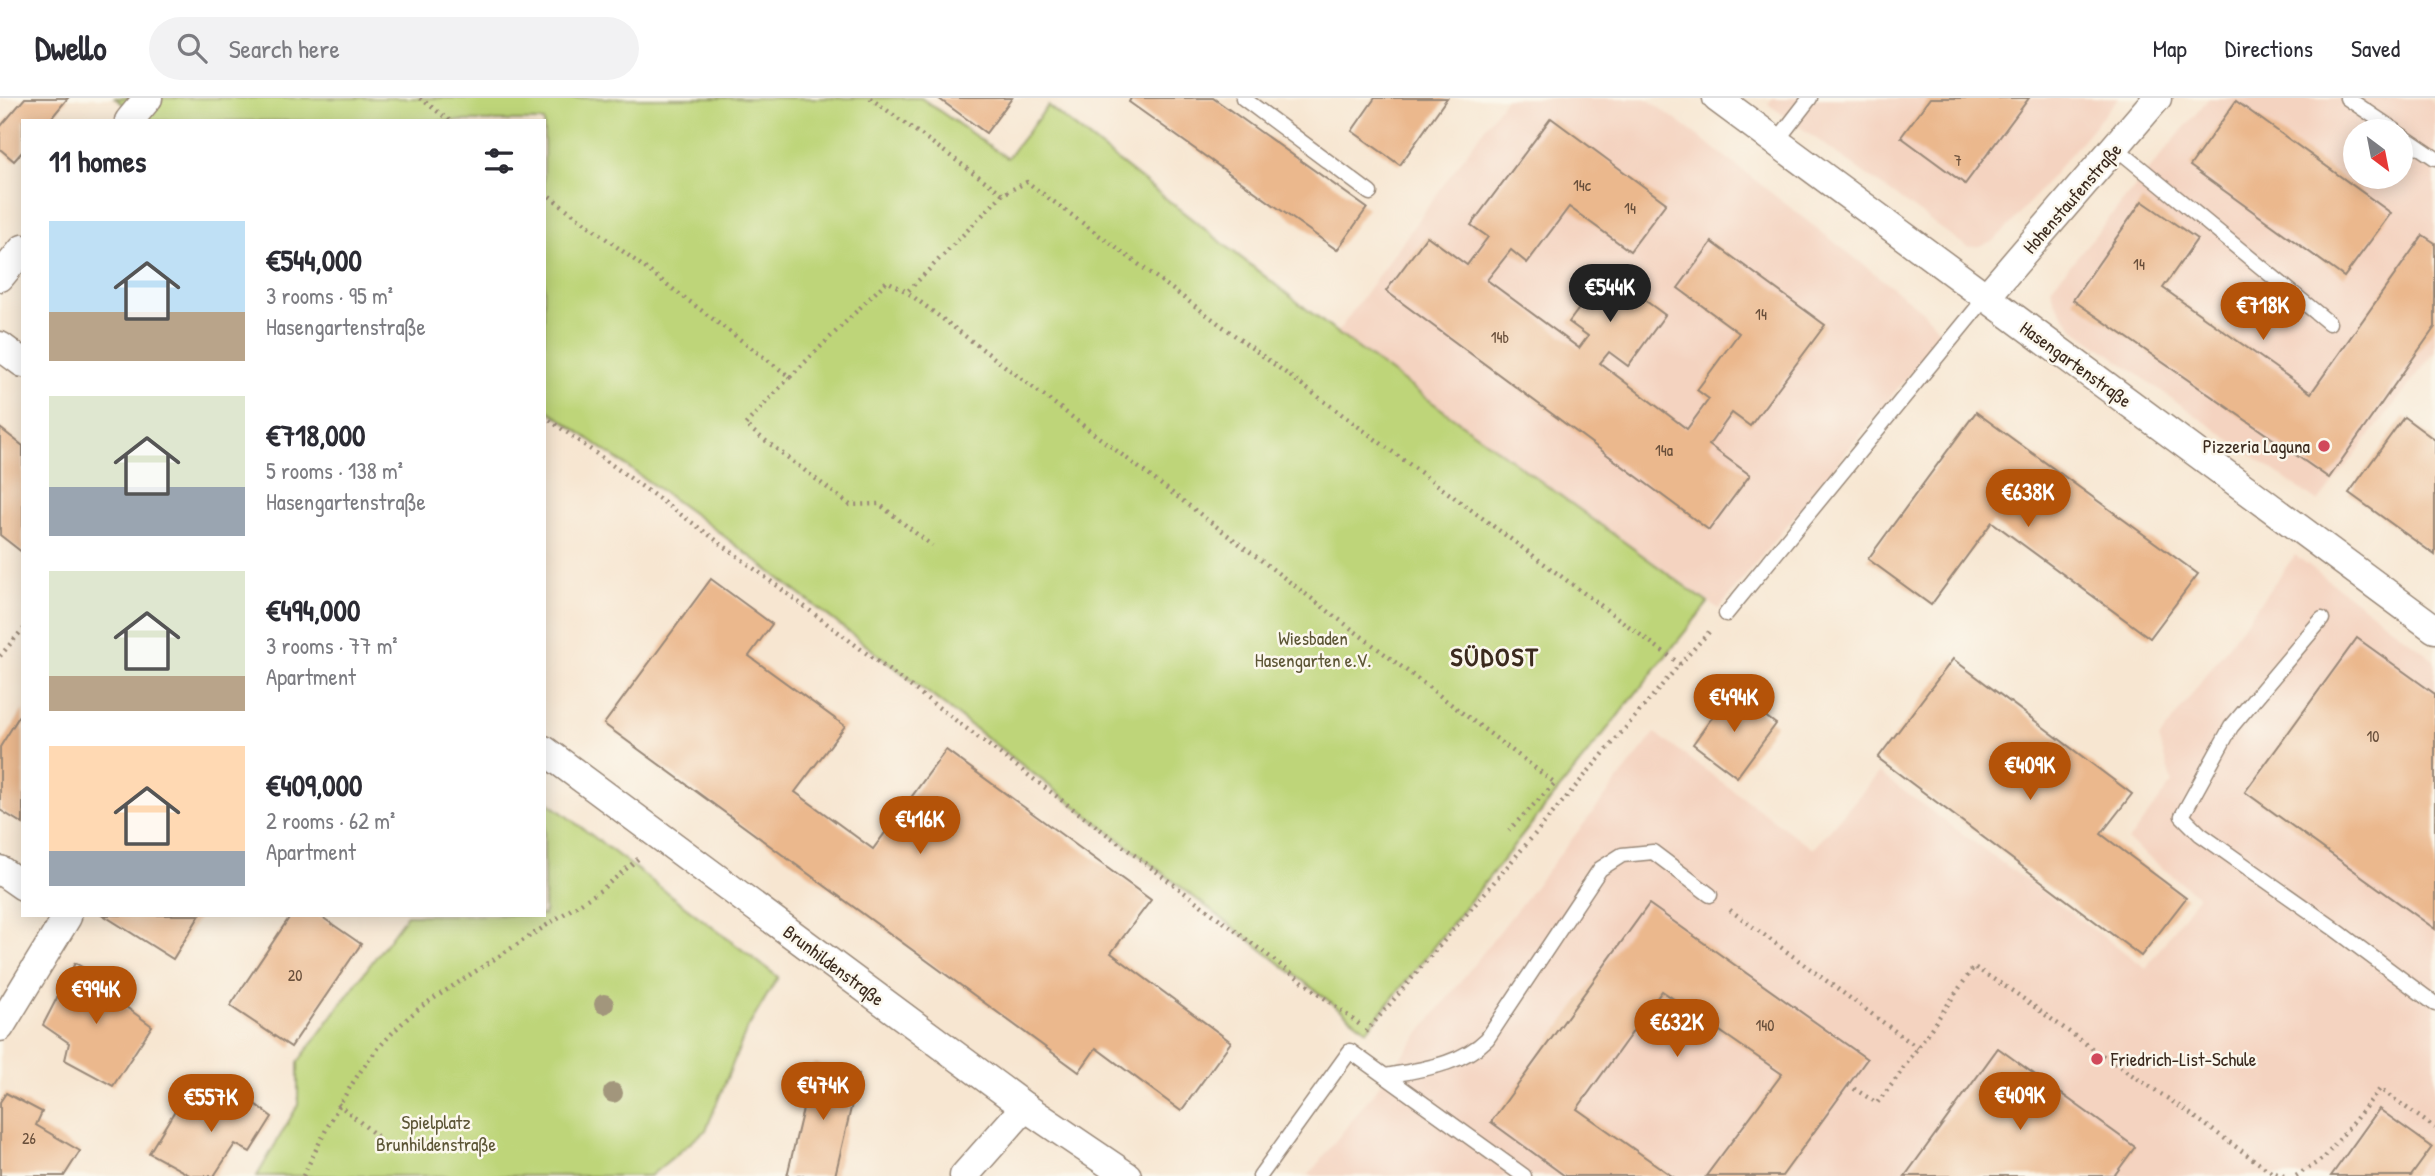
<!DOCTYPE html>
<meta charset="utf-8">
<style>
:root{--surface:#fff;--page:#f2f2f3;--text:#2b2b33;--muted:#7c7c81;--line:#e1e1e2;--accent:#b45309}
body{margin:0;font-family:"Patrick Hand",sans-serif;background:var(--page);color:var(--text);height:100vh;display:flex;flex-direction:column;font-size:26px;white-space:nowrap}
*{box-sizing:border-box;margin:0}
p{font-size:23px;color:var(--muted)}
.icon{flex:none;width:38px;height:38px;fill:none;stroke:currentColor;stroke-width:2;stroke-linecap:round;stroke-linejoin:round}
.map{position:relative;flex:1;overflow:hidden}
.sheet{position:absolute;left:21px;top:21px;width:525px;height:798px;display:flex;flex-direction:column;background:var(--surface);border-radius:0px;box-shadow:0 4px 18px #0003}
.sheet>*{flex:none}
.needle{width:46px;rotate:148deg}
.controls{position:absolute;left:2343px;top:21px;display:grid;gap:14px}
.controls a{display:grid;place-items:center;width:70px;height:70px;border-radius:50%;background:var(--surface);box-shadow:0 4px 18px #0003;font-size:35px}
.price{position:absolute;translate:-50% -60px;padding:0 16px;border-radius:24px;background:var(--accent);color:#fff;font-size:23px;line-height:46px;filter:drop-shadow(0 2px 4px #0008)}
.price::after{content:'';position:absolute;left:50%;top:42px;width:21px;height:16px;margin-left:-10px;background:inherit;clip-path:polygon(0 0,100% 0,50% 100%)}
.price.current{background:#222;color:#fff}
ul{padding:0;list-style:none}
li{display:flex;align-items:center;gap:21px;height:175px;padding:0 28px}
li span{display:grid;place-items:center;flex:none;width:196px;height:140px;border-radius:0px;color:#555}
li>.icon{margin-inline-start:auto}
span .icon{width:84px;height:84px;fill:#fffc;stroke-width:1}
li b{font-size:30px}
h2{display:flex;justify-content:space-between;align-items:center;height:84px;padding:0 28px;font-size:30px}
header{display:flex;align-items:center;gap:42px;box-sizing:border-box;height:98px;padding:0 35px;background:var(--surface);border-bottom:2px solid var(--line)}
header strong{font-size:33px}
nav{display:flex;gap:38px;margin-inline-start:auto;font-size:24px}
.search{width:490px;height:63px;background:var(--page);display:flex;align-items:center;gap:18px;box-sizing:border-box;padding:0 24px;border-radius:38px;color:var(--muted);font-size:26px}
.map>svg:first-child{display:block}
.built{fill:#f4d3c0;fill-rule:evenodd}
.green{fill:#bed579;stroke:#7c804c;stroke-width:2}
.building{fill:#ebb88d}
.lines{fill:none;stroke-linecap:round;stroke-linejoin:round}
.service-casing{stroke:#998878;stroke-width:17}
.minor-casing{stroke:#998878;stroke-width:31}
.path{stroke:#998878;stroke-width:4.5;stroke-dasharray:2 5;stroke-linecap:butt}
.service{stroke:#fff;stroke-width:14}
.minor{stroke:#fff;stroke-width:28}
.tree{fill:#a2967b}
.poi-dot{fill:#d1495b;stroke:#fbf7ec;stroke-width:2.5}
.labels{text-anchor:middle;stroke-width:5;stroke-linejoin:round;paint-order:stroke}
.number-label{font-size:16px;fill:#674e3a}
.street-label{font-size:19px;fill:#3b2a1e;stroke:#fbf7ec}
.poi-label{font-size:19px;fill:#3b2a1e;stroke:#fbf7ec;text-anchor:end}
.park-label{font-size:19px;fill:#5c5535;stroke:#fbf7ec}
.district-label{font-size:26px;font-weight:bold;letter-spacing:2px;fill:#3b2a1e;stroke:#fbf7ec}
</style>
<header>
<strong>Dwello</strong>
<div class="search"><svg class="icon" aria-label="search" viewBox="0 0 24 24"><circle cx="10" cy="10" r="6"/><path d="M15 15l6 6"/></svg>Search here</div>
<nav><a>Map</a><a>Directions</a><a>Saved</a></nav>
</header>
<div class="map">
<svg width="2435" height="1078" viewBox="0 0 2435 1078">
<rect width="100%" height="100%" fill="#fbf7ec"/>
<filter id="ink" filterUnits="userSpaceOnUse"><feTurbulence type="fractalNoise" baseFrequency=".0143" numOctaves="2"/><feDisplacementMap in="SourceGraphic" scale="14" xChannelSelector="R" yChannelSelector="G"/><feConvolveMatrix kernelMatrix="1 2 1 2 8 2 1 2 1" color-interpolation-filters="sRGB"/></filter>
<filter id="wash" filterUnits="userSpaceOnUse"><feTurbulence type="fractalNoise" baseFrequency=".00686" numOctaves="4" result="noise"/><feDisplacementMap in="SourceGraphic" scale="28" xChannelSelector="R" yChannelSelector="G"/><feGaussianBlur stdDeviation="1.57" result="paint"/><feColorMatrix in="noise" values="0 0 0 0 0 0 0 0 0 0 0 0 0 0 0 0 0 1.4 0 .05"/><feComposite in="paint" operator="in"/></filter>
<g filter="url(#wash)">
<rect width="100%" height="100%" fill="#f7e6d1"/>
<g class="built">
<polygon points="1506,0 1646,0 1714,50 1924,214 1942,236 1719,511 1337,235"/>
<polygon points="1773,0 2118,0 2012,125 1993,143 1979,148 1967,149 1768,6"/>
<path d="M2209,0H2426L2435,7V254L2318,404L2074,231L2055,204L2051,190ZM2356,33H2401V79H2356Z"/>
<polygon points="2295,457 2435,562 2435,1078 1308,1078 1655,635 1813,751 1879,675 2146,870 2198,798 2128,743 2172,685 2159,641"/>
</g>
<g class="green">
<polygon points="115,0 921,0 1007,60 1048,8 1337,235 1708,505 1367,932 716,432 544,309 544,23 145,23"/>
<polygon points="544,701 778,879 746,933 706,1032 650,1078 257,1078 298,1007 298,964 407,817 544,817"/>
</g>
<g id="blocks">
<g class="building">
<polygon points="25,0 68,0 49,23 23,23 23,53 14,63 0,51 0,29"/>
<polygon points="938,0 1012,0 986,35"/>
<polygon points="1131,0 1213,0 1367,110 1337,152 1129,4"/>
<polygon points="1375,0 1447,0 1400,67 1352,33"/>
<polygon points="1930,0 2029,0 1965,86 1901,39"/>
<polygon points="2236,3 2391,115 2344,179 2190,68"/>
<polygon points="1551,20 1666,105 1630,153 1569,109 1527,165 1511,152 1487,182 1579,250 1588,238 1569,224 1606,174 1665,217 1628,268 1609,254 1600,265 1687,331 1709,301 1697,292 1739,235 1678,190 1712,144 1825,227 1750,328 1732,315 1709,347 1750,377 1709,432 1386,193 1427,138 1467,167 1488,139 1471,127"/>
<polygon points="2142,103 2197,141 2163,190 2311,295 2423,137 2435,145 2435,229 2329,380 2073,202"/>
<polygon points="1976,314 2198,476 2150,540 1992,424 1931,507 1868,461"/>
<polygon points="2404,319 2435,342 2435,457 2349,395"/>
<polygon points="0,330 23,348 23,455 0,437"/>
<polygon points="711,481 772,526 749,558 845,628 795,694 873,751 946,652 1151,802 1111,855 1231,944 1181,1013 1096,950 1079,974 604,626"/>
<polygon points="2357,540 2435,596 2435,831 2245,694"/>
<polygon points="1953,561 2132,696 2101,736 2186,800 2141,858 1878,660"/>
<polygon points="1731,593 1776,626 1737,679 1693,646"/>
<polygon points="23,612 23,726 0,712 0,649"/>
<polygon points="1649,806 1867,961 1782,1078 1706,1078 1782,976 1662,893 1577,1011 1672,1078 1565,1078 1491,1024"/>
<polygon points="103,817 200,817 173,861"/>
<polygon points="291,817 319,817 361,846 291,949 230,908"/>
<polygon points="75,865 116,888 111,898 152,928 113,988 65,962 69,945 43,927"/>
<polygon points="1998,950 2135,1049 2114,1078 1905,1078"/>
<polygon points="814,965 859,976 835,1078 787,1078"/>
<polygon points="227,985 272,1019 250,1054 235,1046 214,1078 191,1078 149,1055 179,1006 201,1020"/>
<polygon points="6,995 42,1014 36,1027 80,1053 64,1078 0,1078 0,1004"/>
<polygon points="2379,1011 2432,1049 2411,1078 2331,1078"/>
</g>
</g>
</g>
<g filter="url(#ink)">
<use href="#blocks" fill-opacity="0" stroke="#998878" stroke-width="2"/>
<g class="lines">
<defs>
<g id="service">
<polyline points="1243,0 1370,95"/>
<polyline points="2347,0 2396,33"/>
<polyline points="2401,37 2435,60"/>
<polyline points="1776,44 1810,0"/>
<polyline points="2115,49 2329,225"/>
<polyline points="1726,516 1986,199"/>
<polyline points="2322,521 2231,629 2182,718 2200,736 2332,829 2435,906"/>
<path d="M1386,978C1422,971 1461,967 1487,941L1600,771L1622,757L1653,754L1710,797"/>
<polyline points="1260,1078 1350,953 1524,1078"/>
</g>
<g id="minor">
<polyline points="1717,0 2435,531"/>
<polyline points="129,23 148,0"/>
<polyline points="0,179 23,151"/>
<polyline points="1986,199 2157,0"/>
<polyline points="0,248 23,265"/>
<polyline points="544,652 1025,1009 1127,1078"/>
<polyline points="0,772 23,788"/>
<polyline points="0,929 67,819 64,817"/>
<polyline points="964,1078 1025,1009"/>
</g>
</defs>
<use href="#service" class="service-casing"/>
<use href="#minor" class="minor-casing"/>
<g class="path">
<polyline points="420,0 450,23"/>
<polyline points="870,0 1003,96 1027,84 1680,566"/>
<polyline points="544,94 790,279 887,183 907,194"/>
<polyline points="1003,96 907,194 1555,685 1509,732"/>
<polyline points="790,279 745,327 850,407 879,406 932,448"/>
<polyline points="544,318 712,439 1363,929"/>
<polyline points="0,558 23,531"/>
<polyline points="1730,812 1918,950"/>
<polyline points="1366,934 1680,566 1709,534"/>
<polyline points="1848,987 1877,1005 1893,985 1974,869 2014,894 2090,949 2185,1012 2271,1074 2284,1078"/>
<polyline points="338,1006 377,1038"/>
<path d="M303,1078C337,1009 361,957 422,908L601,792L638,761"/>
<polyline points="2296,1078 2324,1060 2380,991 2435,1030"/>
</g>
<use href="#service" class="service"/>
<use href="#minor" class="minor"/>
</g>
<g class="tree">
<circle cx="604" cy="906" r="10"/>
<circle cx="613" cy="995" r="10"/>
</g>
</g>
<g class="poi-dot">
<circle cx="2324" cy="348" r="7"/>
<circle cx="2097" cy="961" r="7"/>
</g>
<g class="labels">
<g class="number-label">
<text x="1958" y="68">7</text>
<text x="1582" y="93">14c</text>
<text x="1630" y="116">14</text>
<text x="2139" y="172">14</text>
<text x="1761" y="222">14</text>
<text x="1500" y="245">14b</text>
<text x="1664" y="358">14a</text>
<text x="2373" y="644">10</text>
<text x="295" y="883">20</text>
<text x="1765" y="933">140</text>
<text x="29" y="1046">26</text>
</g>
<g class="street-label">
<text transform="translate(2072 100) rotate(-49)" y="7">Hohenstaufenstraße</text>
<text transform="translate(2076 266) rotate(36)" y="7">Hasengartenstraße</text>
<text transform="translate(834 867) rotate(37)" y="7">Brunhildenstraße</text>
</g>
<g class="poi-label">
<text x="2310" y="355">Pizzeria Laguna</text>
<text x="2111" y="968" text-anchor="start">Friedrich-List-Schule</text>
</g>
<g class="park-label">
<text x="1313" y="547">Wiesbaden<tspan x="1313" dy="22">Hasengarten e.V.</tspan></text>
<text x="436" y="1031">Spielplatz<tspan x="436" dy="22">Brunhildenstraße</tspan></text>
</g>
<g class="district-label">
<text x="1495" y="568">SÜDOST</text>
</g>
</g>
</svg>
<div class="controls">
<a><svg class="needle" viewBox="-14 -14 28 28"><path d="M0-13l5 13h-10z" fill="#e53935"/><path d="M0 13l5-13h-10z" fill="#7c7c81"/></svg></a>
</div>
<b class="price current" style="left:1610px;top:226px">€544K</b>
<b class="price" style="left:2263px;top:244px">€718K</b>
<b class="price" style="left:2028px;top:431px">€638K</b>
<b class="price" style="left:1734px;top:636px">€494K</b>
<b class="price" style="left:2030px;top:704px">€409K</b>
<b class="price" style="left:920px;top:758px">€416K</b>
<b class="price" style="left:96px;top:928px">€994K</b>
<b class="price" style="left:1677px;top:961px">€632K</b>
<b class="price" style="left:823px;top:1024px">€474K</b>
<b class="price" style="left:2020px;top:1034px">€409K</b>
<b class="price" style="left:211px;top:1036px">€557K</b>
<section class="sheet">
<h2>11 homes<svg class="icon" aria-label="filters" viewBox="0 0 24 24"><path d="M4 7h16M4 17h16"/><circle cx="9" cy="7" r="2"/><circle cx="15" cy="17" r="2"/></svg></h2>
<ul>
<li><span style="background:linear-gradient(#bfe0f5 65%,#b9a48a 0)"><svg class="icon" aria-label="home" viewBox="0 0 24 24"><path d="M3 11l9-7 9 7M6 9v11h12V9"/></svg></span><div><b>€544,000</b><p>3 rooms · 95 m²</p><p>Hasengartenstraße</p></div></li>
<li><span style="background:linear-gradient(#dfe7d0 65%,#9aa5b1 0)"><svg class="icon" aria-label="home" viewBox="0 0 24 24"><path d="M3 11l9-7 9 7M6 9v11h12V9"/></svg></span><div><b>€718,000</b><p>5 rooms · 138 m²</p><p>Hasengartenstraße</p></div></li>
<li><span style="background:linear-gradient(#dfe7d0 75%,#b9a48a 0)"><svg class="icon" aria-label="home" viewBox="0 0 24 24"><path d="M3 11l9-7 9 7M6 9v11h12V9"/></svg></span><div><b>€494,000</b><p>3 rooms · 77 m²</p><p>Apartment</p></div></li>
<li><span style="background:linear-gradient(#ffd9b3 75%,#9aa5b1 0)"><svg class="icon" aria-label="home" viewBox="0 0 24 24"><path d="M3 11l9-7 9 7M6 9v11h12V9"/></svg></span><div><b>€409,000</b><p>2 rooms · 62 m²</p><p>Apartment</p></div></li>
</ul>
</section>
</div>
